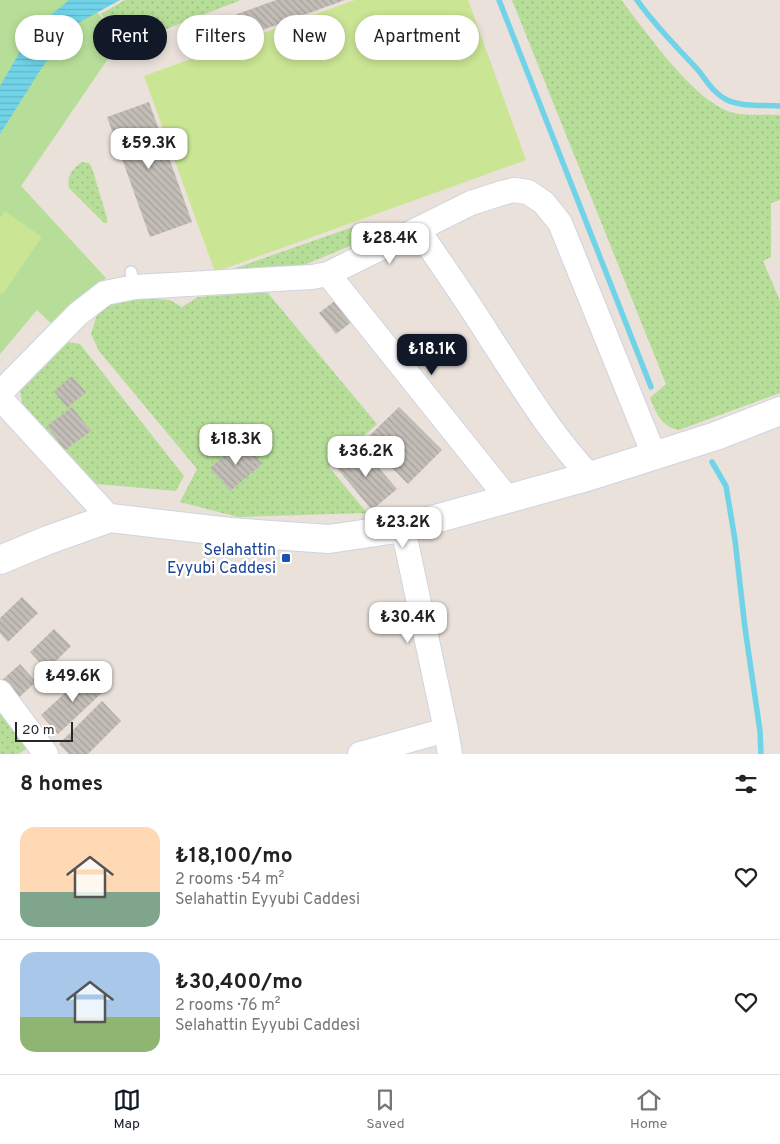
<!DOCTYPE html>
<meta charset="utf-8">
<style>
:root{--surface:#fff;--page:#f6f6f6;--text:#222;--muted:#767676;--line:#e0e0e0;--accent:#111827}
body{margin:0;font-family:Overpass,sans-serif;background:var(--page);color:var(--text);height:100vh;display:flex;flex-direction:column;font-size:19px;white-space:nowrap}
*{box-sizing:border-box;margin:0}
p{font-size:16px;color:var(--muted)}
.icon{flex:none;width:28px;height:28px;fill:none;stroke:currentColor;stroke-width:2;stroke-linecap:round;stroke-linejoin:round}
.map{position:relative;height:754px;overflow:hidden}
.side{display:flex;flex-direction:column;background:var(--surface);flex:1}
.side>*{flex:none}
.hud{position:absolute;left:15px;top:15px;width:500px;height:45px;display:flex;gap:10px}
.scale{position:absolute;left:15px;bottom:12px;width:58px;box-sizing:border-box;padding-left:5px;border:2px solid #282828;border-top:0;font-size:14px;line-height:18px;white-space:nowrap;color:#282828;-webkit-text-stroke:4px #fff;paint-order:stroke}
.price{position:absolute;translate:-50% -42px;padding:0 11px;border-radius:10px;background:#fff;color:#222;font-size:16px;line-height:32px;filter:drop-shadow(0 1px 2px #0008)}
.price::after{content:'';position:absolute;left:50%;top:30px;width:15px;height:11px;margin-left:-8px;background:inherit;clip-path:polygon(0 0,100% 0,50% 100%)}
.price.current{background:var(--accent);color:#fff}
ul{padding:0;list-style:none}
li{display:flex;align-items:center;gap:15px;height:125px;padding:0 20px}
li+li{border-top:1px solid var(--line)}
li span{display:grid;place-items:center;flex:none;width:140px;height:100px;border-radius:15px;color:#555}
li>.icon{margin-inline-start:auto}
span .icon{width:60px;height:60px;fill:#fffc;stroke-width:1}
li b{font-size:21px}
h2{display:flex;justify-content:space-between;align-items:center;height:60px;padding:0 20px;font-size:21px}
.chip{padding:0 18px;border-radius:22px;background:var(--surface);box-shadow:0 2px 8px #0003;font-size:18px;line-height:45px}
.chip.current{background:var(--accent);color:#fff}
.dock{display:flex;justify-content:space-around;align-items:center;height:70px;border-top:1px solid var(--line);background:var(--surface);font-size:14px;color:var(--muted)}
.dock a{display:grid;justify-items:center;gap:2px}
.dock .current{color:var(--accent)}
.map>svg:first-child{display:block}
.grass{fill:url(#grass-dots)}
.park{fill:#b6de98}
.pitch{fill:#cae594}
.water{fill:url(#water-rules)}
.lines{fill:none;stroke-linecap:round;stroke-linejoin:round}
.stream{stroke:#71d3e8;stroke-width:5.5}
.building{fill:url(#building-back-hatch)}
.lane-casing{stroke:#cfd4e0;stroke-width:14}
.street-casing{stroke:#cfd4e0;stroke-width:26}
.secondary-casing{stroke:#cfd4e0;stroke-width:30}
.lane{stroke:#fff;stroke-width:11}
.street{stroke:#fff;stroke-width:24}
.secondary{stroke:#fff;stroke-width:28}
.transit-dot{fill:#1a4fb4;stroke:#fff;stroke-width:2}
.labels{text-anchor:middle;stroke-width:5;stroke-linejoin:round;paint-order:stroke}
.transit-label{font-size:16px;fill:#164399;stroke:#fff;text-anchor:end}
</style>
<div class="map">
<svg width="780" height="754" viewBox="0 0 780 754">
<defs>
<pattern id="grass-dots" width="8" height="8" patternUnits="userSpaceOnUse" patternTransform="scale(1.25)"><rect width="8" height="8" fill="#b6de98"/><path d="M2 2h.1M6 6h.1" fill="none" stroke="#9cbe83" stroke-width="1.8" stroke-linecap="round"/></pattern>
<pattern id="water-rules" width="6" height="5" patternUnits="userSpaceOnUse" patternTransform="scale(1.25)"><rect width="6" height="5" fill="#71d3e8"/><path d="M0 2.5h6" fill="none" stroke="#62b5c7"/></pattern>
<pattern id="building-back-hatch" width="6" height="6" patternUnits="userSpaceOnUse" patternTransform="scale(1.25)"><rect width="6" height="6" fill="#c2bdb6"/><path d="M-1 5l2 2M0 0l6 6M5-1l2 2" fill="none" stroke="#a7a29c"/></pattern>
</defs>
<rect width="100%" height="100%" fill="#eae1da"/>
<g class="grass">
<polygon points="125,0 241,0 125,45 101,14"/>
<path d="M512,0H621C647,32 694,103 734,113C747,116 767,114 780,115V200L771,203V257L763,261L780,301V393L679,430C661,427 656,412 650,398L666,384Z"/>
<path d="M82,162L89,163L92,168L107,218V223H104L69,188C66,176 73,168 82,162Z"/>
<polygon points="367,222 374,236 304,265 230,270"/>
<polygon points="267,292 377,424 329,467 367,513 238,517 180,502 197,469 99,351 91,334 99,308 118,299 144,298 170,300 182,307 198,297"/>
<polygon points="67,342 80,344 184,476 176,491 97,484 83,480 24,413 20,390"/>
<polygon points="0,712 27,748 19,754 0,754"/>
</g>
<polygon class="park" points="0,0 81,0 99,14 122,46 114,50 21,186 106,278 55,327 37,310 0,354"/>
<g class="pitch">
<polygon points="355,0 468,0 526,160 215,272 144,76"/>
<polygon points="5,211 42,237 2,295 0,293 0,218"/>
</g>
<polygon class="water" points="69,0 120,0 80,22 67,33 41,69 0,134 0,86 25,43 45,20"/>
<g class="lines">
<g class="stream">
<polyline points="499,0 651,387"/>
<path d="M637,0C655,26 677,47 698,70C707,81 713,93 727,100C742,107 763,105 780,106"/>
<polyline points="712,462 726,486 735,540 745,628 760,731 761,754"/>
</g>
</g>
<g class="building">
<polygon points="276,0 345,0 191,56 183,34"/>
<polygon points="149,102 192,222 150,237 107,117"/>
<polygon points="336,300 353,321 336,334 319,313"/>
<polygon points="72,376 86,392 67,408 54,391"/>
<polygon points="72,407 91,431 65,450 47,426"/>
<polygon points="399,407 442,450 408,484 365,440"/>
<polygon points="242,440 262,464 230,491 210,468"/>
<polygon points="360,446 397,489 372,510 336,467"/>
<polygon points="22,597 38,613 8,642 0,633 0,618"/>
<polygon points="54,629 71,646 47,670 30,652"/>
<polygon points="20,664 36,682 16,700 0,682"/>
<polygon points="88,672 105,690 58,734 41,715"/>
<polygon points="102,701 121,721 88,754 69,754 59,744"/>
</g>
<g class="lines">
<defs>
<polyline id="lane" points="131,272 135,287"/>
<g id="street">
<path d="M418,230C443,266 468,302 491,339C522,386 551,435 590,476"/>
<polyline points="328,274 508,499"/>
<polyline points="0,393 78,314 105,293 135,287 312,277 328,274 471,203 502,193 514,190 528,192 544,203 560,223 654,455"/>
<polyline points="0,398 110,518"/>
<polyline points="403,528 446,730 450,754"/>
<polyline points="0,692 46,754"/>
<polyline points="360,754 446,730"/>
</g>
<polyline id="secondary" points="0,560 48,540 110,518 230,532 329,539 403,528 590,476 716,436 780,411"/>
</defs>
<use href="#lane" class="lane-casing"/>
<use href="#street" class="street-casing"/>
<use href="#secondary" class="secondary-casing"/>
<use href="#lane" class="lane"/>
<use href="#street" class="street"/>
<use href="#secondary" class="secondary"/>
</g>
<rect class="transit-dot" x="281" y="553" width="10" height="10" rx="2.5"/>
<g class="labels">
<g class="transit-label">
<text x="276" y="555">Selahattin<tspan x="276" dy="18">Eyyubi Caddesi</tspan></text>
</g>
</g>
</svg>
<div class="scale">20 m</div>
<b class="price" style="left:149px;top:170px">₺59.3K</b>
<b class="price" style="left:390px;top:265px">₺28.4K</b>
<b class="price current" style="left:432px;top:376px">₺18.1K</b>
<b class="price" style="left:236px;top:466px">₺18.3K</b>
<b class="price" style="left:366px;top:478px">₺36.2K</b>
<b class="price" style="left:403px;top:549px">₺23.2K</b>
<b class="price" style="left:408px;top:644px">₺30.4K</b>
<b class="price" style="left:73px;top:703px">₺49.6K</b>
<div class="hud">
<a class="chip">Buy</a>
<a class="chip current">Rent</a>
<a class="chip">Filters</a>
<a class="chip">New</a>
<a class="chip">Apartment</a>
</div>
</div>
<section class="side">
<h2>8 homes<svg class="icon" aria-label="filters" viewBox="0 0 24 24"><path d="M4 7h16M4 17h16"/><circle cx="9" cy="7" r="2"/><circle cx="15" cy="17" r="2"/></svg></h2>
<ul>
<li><span style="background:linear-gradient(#ffd9b3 65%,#7fa58c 0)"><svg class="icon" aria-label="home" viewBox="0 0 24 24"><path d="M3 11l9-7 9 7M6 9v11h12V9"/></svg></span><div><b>₺18,100/mo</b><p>2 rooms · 54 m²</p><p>Selahattin Eyyubi Caddesi</p></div><svg class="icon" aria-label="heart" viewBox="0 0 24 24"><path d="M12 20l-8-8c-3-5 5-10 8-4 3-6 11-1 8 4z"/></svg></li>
<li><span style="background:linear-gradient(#a9c7e8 65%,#8fb573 0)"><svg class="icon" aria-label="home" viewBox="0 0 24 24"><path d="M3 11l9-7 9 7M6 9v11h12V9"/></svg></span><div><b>₺30,400/mo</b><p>2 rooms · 76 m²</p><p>Selahattin Eyyubi Caddesi</p></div><svg class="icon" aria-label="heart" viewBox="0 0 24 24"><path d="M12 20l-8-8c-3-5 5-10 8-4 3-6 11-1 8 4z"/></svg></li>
</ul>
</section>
<nav class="dock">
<a class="current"><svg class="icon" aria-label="map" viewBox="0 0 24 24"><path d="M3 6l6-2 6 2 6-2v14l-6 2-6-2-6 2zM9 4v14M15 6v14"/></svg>Map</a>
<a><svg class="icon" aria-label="saved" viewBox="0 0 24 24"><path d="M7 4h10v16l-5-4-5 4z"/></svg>Saved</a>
<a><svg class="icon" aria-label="home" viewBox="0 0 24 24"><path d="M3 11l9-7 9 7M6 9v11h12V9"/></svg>Home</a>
</nav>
